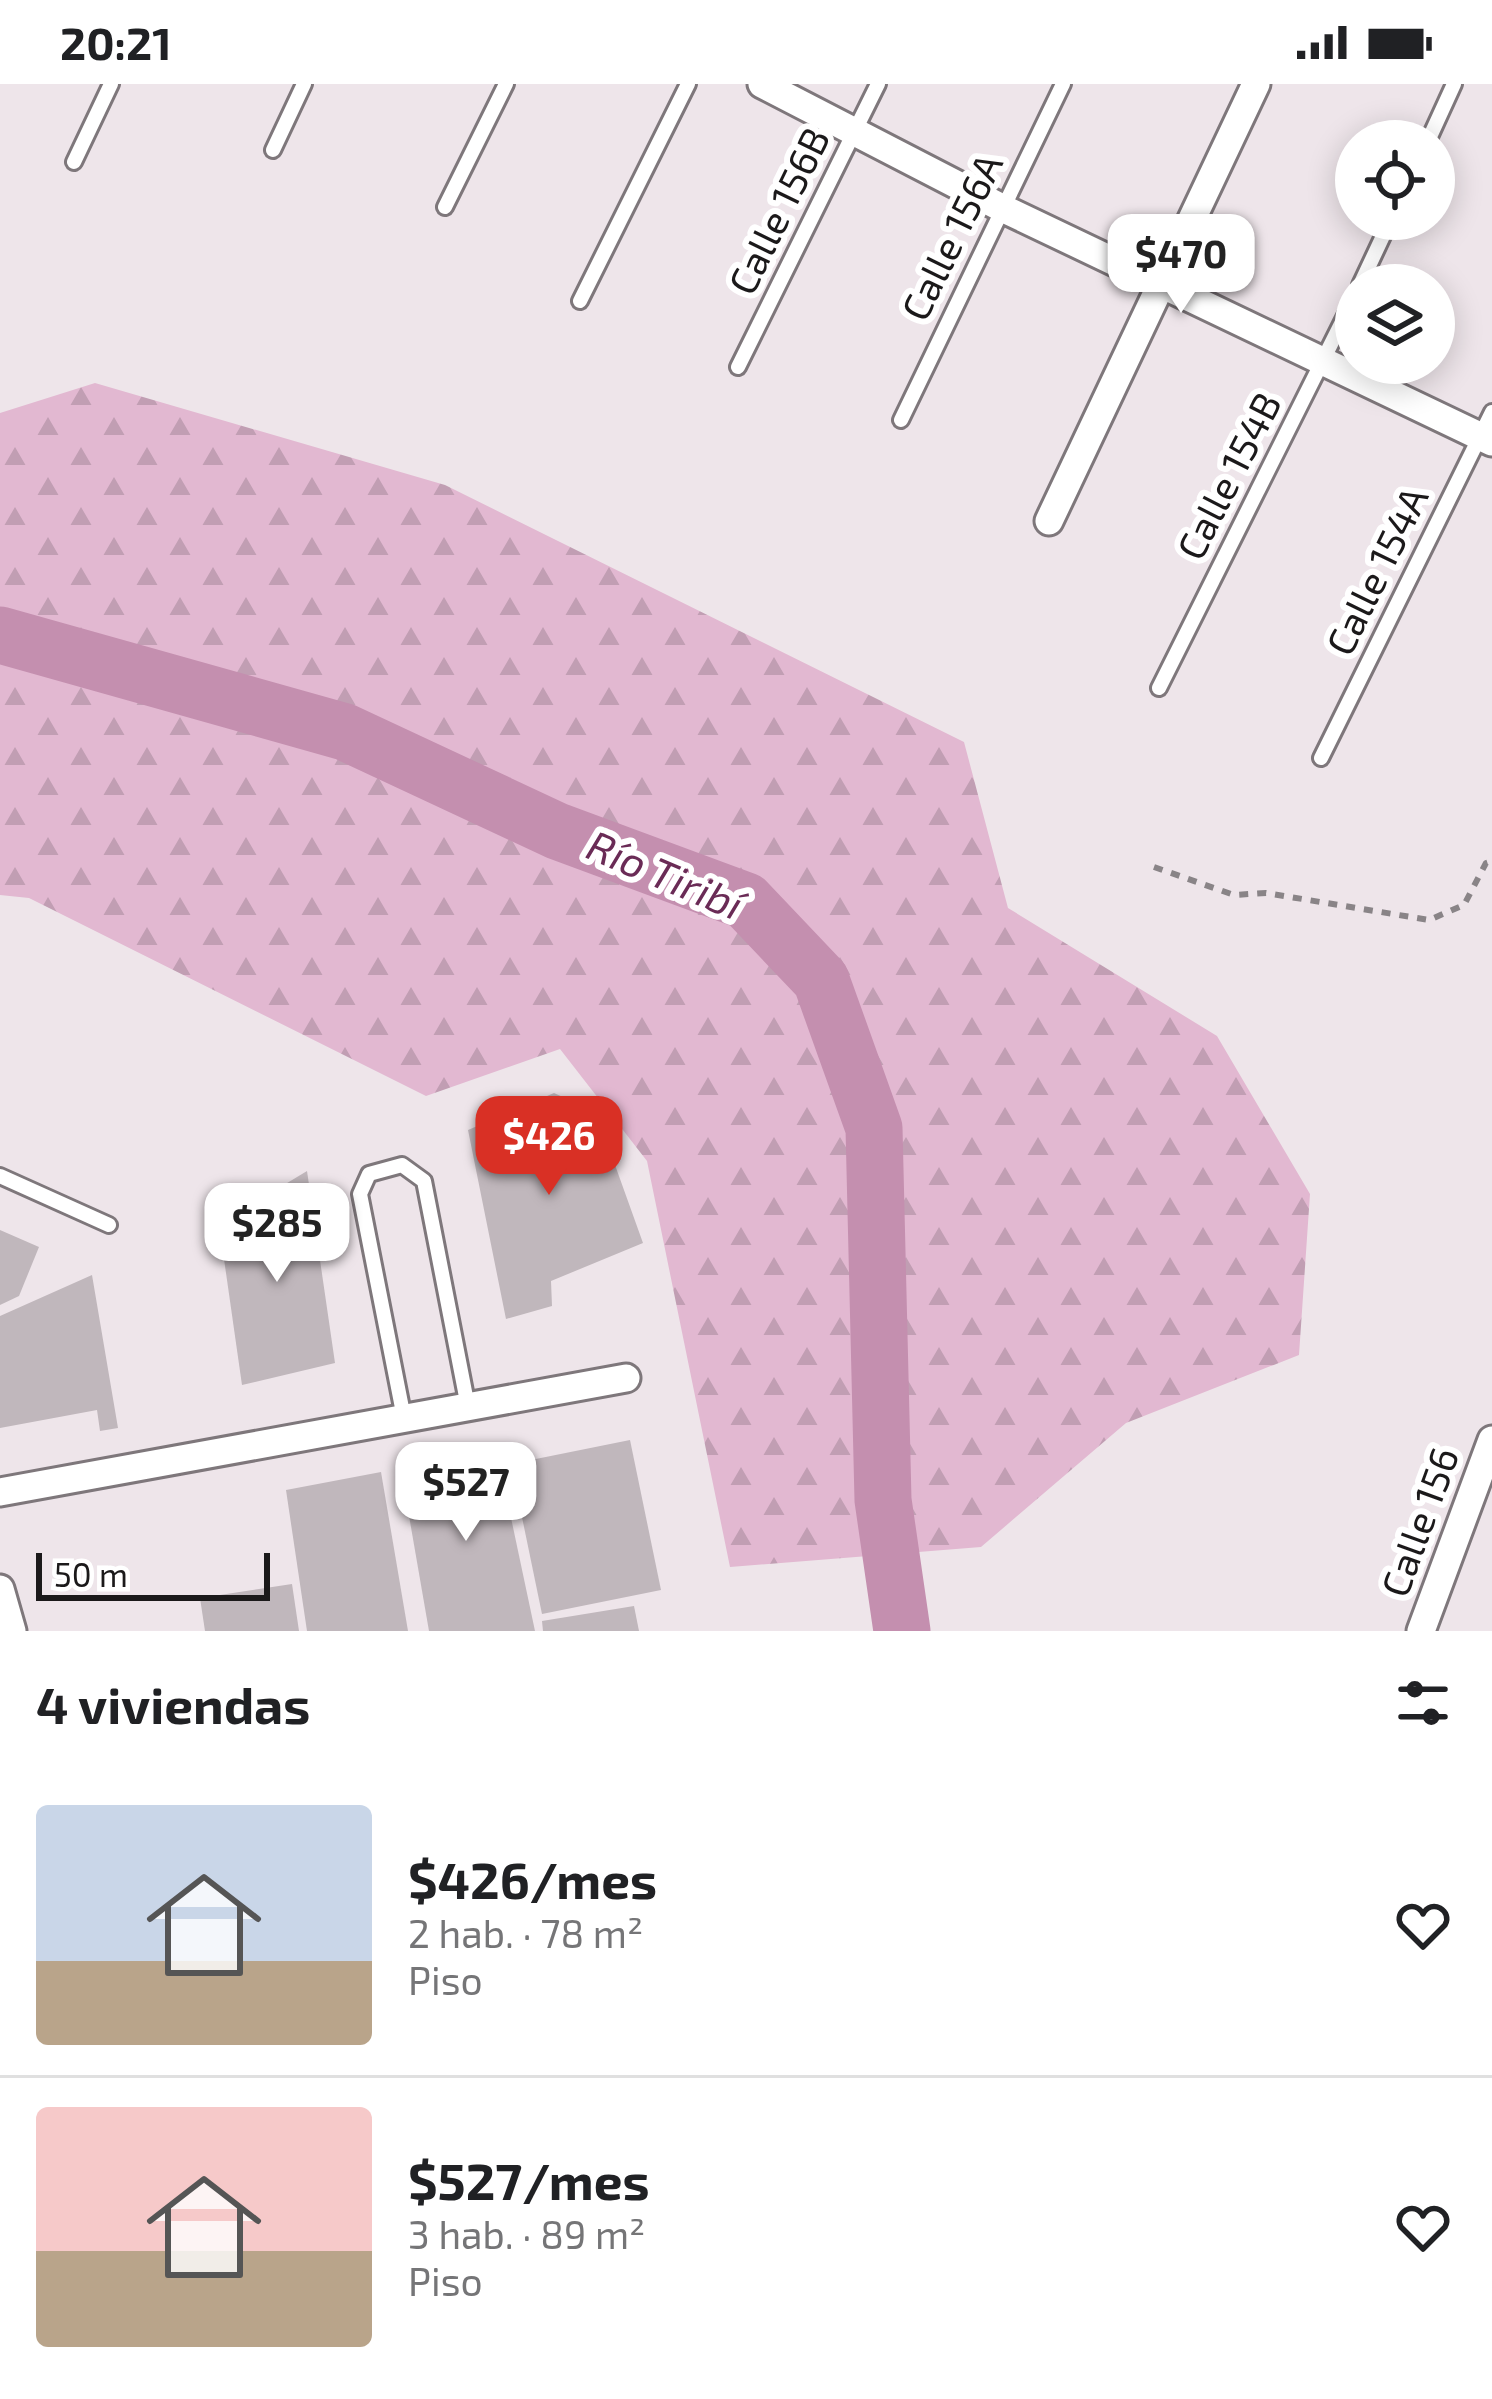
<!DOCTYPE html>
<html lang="es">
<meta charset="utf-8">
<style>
:root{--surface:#fff;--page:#f6f6f6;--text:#202124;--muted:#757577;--line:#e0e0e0;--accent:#d93025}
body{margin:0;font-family:"Exo 2",sans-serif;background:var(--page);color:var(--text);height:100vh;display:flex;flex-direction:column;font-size:45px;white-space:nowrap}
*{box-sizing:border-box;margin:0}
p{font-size:39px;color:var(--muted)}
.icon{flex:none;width:66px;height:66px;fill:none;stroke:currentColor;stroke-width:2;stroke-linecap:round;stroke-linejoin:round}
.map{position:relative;height:1547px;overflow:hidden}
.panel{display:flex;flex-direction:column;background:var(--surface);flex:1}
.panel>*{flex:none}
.controls{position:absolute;left:1335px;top:36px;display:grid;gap:24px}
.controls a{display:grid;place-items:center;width:120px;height:120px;border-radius:50%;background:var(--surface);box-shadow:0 6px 30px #0003;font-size:60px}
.scale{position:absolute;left:36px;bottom:30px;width:234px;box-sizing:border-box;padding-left:12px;border:6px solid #1b191a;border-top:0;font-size:33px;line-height:42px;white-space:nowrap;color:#1b191a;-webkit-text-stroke:9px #fff;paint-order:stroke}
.price{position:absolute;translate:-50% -102px;padding:0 27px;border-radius:24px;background:#fff;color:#222;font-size:39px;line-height:78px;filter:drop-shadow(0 3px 6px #0008)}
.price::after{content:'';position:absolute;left:50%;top:72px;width:36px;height:27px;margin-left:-18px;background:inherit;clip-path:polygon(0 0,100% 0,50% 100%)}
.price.active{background:var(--accent);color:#fff}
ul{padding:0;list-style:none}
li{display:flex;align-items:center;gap:36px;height:300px;padding:0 36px}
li+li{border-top:3px solid var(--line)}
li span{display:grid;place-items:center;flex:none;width:336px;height:240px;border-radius:12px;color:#555}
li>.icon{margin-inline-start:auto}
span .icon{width:144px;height:144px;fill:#fffc;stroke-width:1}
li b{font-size:51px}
h2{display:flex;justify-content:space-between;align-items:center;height:144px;padding:0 36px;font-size:51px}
.status{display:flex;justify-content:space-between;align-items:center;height:84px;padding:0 60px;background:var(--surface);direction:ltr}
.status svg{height:33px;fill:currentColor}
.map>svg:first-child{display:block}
.forest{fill:url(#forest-firs)}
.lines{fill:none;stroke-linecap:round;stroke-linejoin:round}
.river{stroke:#c48faf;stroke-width:57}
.building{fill:#c0b7bc}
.lane-casing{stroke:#7e777b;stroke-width:20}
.street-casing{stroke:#7e777b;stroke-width:33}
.path{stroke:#898487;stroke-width:6;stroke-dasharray:9 9;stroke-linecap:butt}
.lane{stroke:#fff;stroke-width:14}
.street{stroke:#fff;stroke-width:27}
.labels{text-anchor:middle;stroke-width:12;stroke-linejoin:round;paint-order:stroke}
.street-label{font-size:39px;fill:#1b191a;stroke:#fff}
.water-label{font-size:42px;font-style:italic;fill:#6a2b56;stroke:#fff}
</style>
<div class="status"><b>20:21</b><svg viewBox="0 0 49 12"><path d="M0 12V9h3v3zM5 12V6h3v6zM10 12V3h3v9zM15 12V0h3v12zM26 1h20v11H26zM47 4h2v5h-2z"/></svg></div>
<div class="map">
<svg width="1492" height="1547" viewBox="0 0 1492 1547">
<defs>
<pattern id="forest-firs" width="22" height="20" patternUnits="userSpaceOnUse" patternTransform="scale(3)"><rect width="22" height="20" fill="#e2b8d1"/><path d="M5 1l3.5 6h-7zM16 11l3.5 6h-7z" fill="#c19eb3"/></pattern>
</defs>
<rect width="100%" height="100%" fill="#eee5ea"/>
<polygon class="forest" points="95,299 445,401 964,658 1008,824 1217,952 1310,1110 1299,1271 1126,1339 981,1463 730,1483 647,1077 560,965 426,1012 29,814 0,811 0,329"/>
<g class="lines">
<polyline class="river" points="0,551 345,648 557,747 746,817 821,896 874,1044 883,1416 902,1547"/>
</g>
<g class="building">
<polygon points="554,1009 596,1028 643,1159 551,1197 552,1222 506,1235 468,1046"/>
<polygon points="307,1087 335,1279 242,1301 219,1140"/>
<polygon points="0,1146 39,1163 19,1212 0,1221"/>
<polygon points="92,1191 118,1344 100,1347 97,1326 0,1344 0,1232"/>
<polygon points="630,1356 661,1506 542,1530 511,1380"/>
<polygon points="496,1363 535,1547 429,1547 400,1380"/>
<polygon points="381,1388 408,1547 307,1547 286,1406"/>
<polygon points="292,1500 299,1547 205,1547 200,1514"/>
<polygon points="634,1522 639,1547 543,1547 542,1537"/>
</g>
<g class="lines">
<defs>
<g id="lane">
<polyline points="1428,57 1454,0"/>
<polyline points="273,66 304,0"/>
<polyline points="74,78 111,0"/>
<polyline points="445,123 506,0"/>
<polyline points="1360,201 1391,135"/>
<polyline points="580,217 688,0"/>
<polyline points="738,283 878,0"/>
<polyline points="901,336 1063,0"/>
<polyline points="1159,604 1356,210"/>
<polyline points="1321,674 1492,328"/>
<polyline points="0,1092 109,1141"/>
<polyline points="404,1334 360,1110 369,1090 402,1081 424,1097 468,1323"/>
</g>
<g id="street">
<polyline points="762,0 1002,124 1492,358"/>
<polyline points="1049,437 1256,0"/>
<polyline points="0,1408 626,1294"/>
<polyline points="0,1505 12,1547"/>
<polyline points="1421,1547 1492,1356"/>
</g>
</defs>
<use href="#lane" class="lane-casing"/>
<use href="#street" class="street-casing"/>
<polyline class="path" points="1154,783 1234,811 1266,809 1429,836 1464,821 1486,779 1492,777"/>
<use href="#lane" class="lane"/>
<use href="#street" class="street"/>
</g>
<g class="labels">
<g class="street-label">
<text transform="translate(779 127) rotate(-64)" y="14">Calle 156B</text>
<text transform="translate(952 153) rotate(-64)" y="14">Calle 156A</text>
<text transform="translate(1229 392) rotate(-63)" y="14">Calle 154B</text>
<text transform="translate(1377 487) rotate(-64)" y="14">Calle 154A</text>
<text transform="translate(1420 1438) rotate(-70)" y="14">Calle 156</text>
</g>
<g class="water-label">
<text transform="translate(665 791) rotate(23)" y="15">Río Tiribí</text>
</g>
</g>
</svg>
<div class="controls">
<a><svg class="icon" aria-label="locate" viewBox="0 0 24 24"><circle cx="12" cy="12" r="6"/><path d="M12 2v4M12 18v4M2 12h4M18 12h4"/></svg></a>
<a><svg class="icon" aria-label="layers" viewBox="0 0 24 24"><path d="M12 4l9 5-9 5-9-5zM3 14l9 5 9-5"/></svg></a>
</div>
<div class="scale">50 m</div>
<b class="price" style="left:1181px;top:232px">$470</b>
<b class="price active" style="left:549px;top:1114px">$426</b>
<b class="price" style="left:277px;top:1201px">$285</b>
<b class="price" style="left:466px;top:1460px">$527</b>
</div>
<section class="panel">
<h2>4 viviendas<svg class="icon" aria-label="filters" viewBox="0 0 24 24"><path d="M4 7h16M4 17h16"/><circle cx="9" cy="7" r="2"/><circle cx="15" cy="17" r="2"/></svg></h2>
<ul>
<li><span style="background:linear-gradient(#c9d6e8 65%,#b9a48a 0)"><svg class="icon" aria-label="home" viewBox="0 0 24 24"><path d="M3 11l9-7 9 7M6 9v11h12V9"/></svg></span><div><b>$426/mes</b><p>2 hab. · 78 m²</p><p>Piso</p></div><svg class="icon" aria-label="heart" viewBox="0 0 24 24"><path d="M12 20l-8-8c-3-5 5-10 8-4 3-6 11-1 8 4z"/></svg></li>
<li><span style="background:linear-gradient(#f6c9c9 60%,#b9a48a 0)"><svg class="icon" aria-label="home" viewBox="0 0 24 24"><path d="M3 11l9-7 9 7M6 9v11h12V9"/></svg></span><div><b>$527/mes</b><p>3 hab. · 89 m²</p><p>Piso</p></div><svg class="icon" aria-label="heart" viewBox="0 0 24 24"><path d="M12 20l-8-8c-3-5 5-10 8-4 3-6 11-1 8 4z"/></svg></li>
</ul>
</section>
